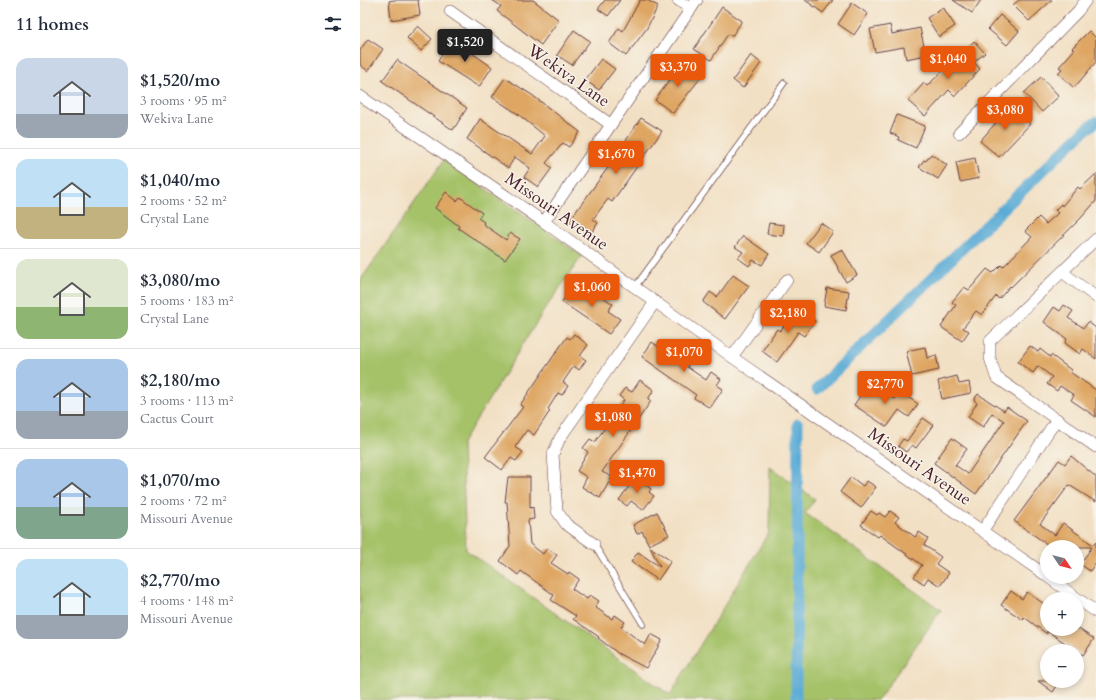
<!DOCTYPE html>
<meta charset="utf-8">
<style>
:root{--surface:#fff;--page:#f2f2f3;--text:#1f2937;--muted:#747a83;--line:#e0e1e3;--accent:#ea580c}
body{margin:0;font-family:Cardo,serif;background:var(--page);color:var(--text);height:100vh;display:flex;flex-direction:column;font-size:15px;white-space:nowrap}
*{box-sizing:border-box;margin:0}
p{font-size:13px;color:var(--muted)}
.icon{flex:none;width:22px;height:22px;fill:none;stroke:currentColor;stroke-width:2;stroke-linecap:round;stroke-linejoin:round}
.map{position:relative;flex:1;overflow:hidden}
.sheet{display:flex;flex-direction:column;background:var(--surface);width:360px}
.sheet>*{flex:none}
.needle{width:26px;rotate:125deg}
.buttons{position:absolute;left:680px;top:540px;display:grid;gap:8px}
.buttons a{display:grid;place-items:center;width:44px;height:44px;border-radius:50%;background:var(--surface);box-shadow:0 2px 6px #0003;font-size:20px}
.price{position:absolute;translate:-50% -34px;padding:0 9px;border-radius:4px;background:var(--accent);color:#fff;font-size:13px;line-height:26px;filter:drop-shadow(0 1px 2px #0008)}
.price::after{content:'';position:absolute;left:50%;top:24px;width:12px;height:9px;margin-left:-6px;background:inherit;clip-path:polygon(0 0,100% 0,50% 100%)}
.price.selected{background:#222;color:#fff}
ul{padding:0;list-style:none}
li{display:flex;align-items:center;gap:12px;height:100px;padding:0 16px}
li+li{border-top:1px solid var(--line)}
li span{display:grid;place-items:center;flex:none;width:112px;height:80px;border-radius:12px;color:#555}
li>.icon{margin-inline-start:auto}
span .icon{width:48px;height:48px;fill:#fffc;stroke-width:1}
li b{font-size:17px}
h2{display:flex;justify-content:space-between;align-items:center;height:48px;padding:0 16px;font-size:17px}
main{display:flex;flex:1;min-height:0}
.map>svg:first-child{display:block}
.green{fill:#a5c269;stroke:#78704a}
.lines{fill:none;stroke-linecap:round;stroke-linejoin:round}
.canal{stroke:#5aabd5;stroke-width:11}
.building{fill:#dea662}
.service-casing{stroke:#633c42;stroke-width:7}
.minor-casing{stroke:#633c42;stroke-width:12}
.service{stroke:#fff;stroke-width:5.5}
.minor{stroke:#fff;stroke-width:11}
.labels{text-anchor:middle;stroke-width:3;stroke-linejoin:round;paint-order:stroke}
.street-label{font-size:17px;fill:#4a1f2b;stroke:#f7f3e8}
</style>
<main>
<section class="sheet">
<h2>11 homes<svg class="icon" aria-label="filters" viewBox="0 0 24 24"><path d="M4 7h16M4 17h16"/><circle cx="9" cy="7" r="2"/><circle cx="15" cy="17" r="2"/></svg></h2>
<ul>
<li><span style="background:linear-gradient(#c9d6e8 70%,#9aa5b1 0)"><svg class="icon" aria-label="home" viewBox="0 0 24 24"><path d="M3 11l9-7 9 7M6 9v11h12V9"/></svg></span><div><b>$1,520/mo</b><p>3 rooms · 95 m²</p><p>Wekiva Lane</p></div></li>
<li><span style="background:linear-gradient(#bfe0f5 60%,#c2b280 0)"><svg class="icon" aria-label="home" viewBox="0 0 24 24"><path d="M3 11l9-7 9 7M6 9v11h12V9"/></svg></span><div><b>$1,040/mo</b><p>2 rooms · 52 m²</p><p>Crystal Lane</p></div></li>
<li><span style="background:linear-gradient(#dfe7d0 60%,#8fb573 0)"><svg class="icon" aria-label="home" viewBox="0 0 24 24"><path d="M3 11l9-7 9 7M6 9v11h12V9"/></svg></span><div><b>$3,080/mo</b><p>5 rooms · 183 m²</p><p>Crystal Lane</p></div></li>
<li><span style="background:linear-gradient(#a9c7e8 65%,#9aa5b1 0)"><svg class="icon" aria-label="home" viewBox="0 0 24 24"><path d="M3 11l9-7 9 7M6 9v11h12V9"/></svg></span><div><b>$2,180/mo</b><p>3 rooms · 113 m²</p><p>Cactus Court</p></div></li>
<li><span style="background:linear-gradient(#a9c7e8 60%,#7fa58c 0)"><svg class="icon" aria-label="home" viewBox="0 0 24 24"><path d="M3 11l9-7 9 7M6 9v11h12V9"/></svg></span><div><b>$1,070/mo</b><p>2 rooms · 72 m²</p><p>Missouri Avenue</p></div></li>
<li><span style="background:linear-gradient(#bfe0f5 70%,#9aa5b1 0)"><svg class="icon" aria-label="home" viewBox="0 0 24 24"><path d="M3 11l9-7 9 7M6 9v11h12V9"/></svg></span><div><b>$2,770/mo</b><p>4 rooms · 148 m²</p><p>Missouri Avenue</p></div></li>
</ul>
</section>
<div class="map">
<svg width="736" height="700" viewBox="0 0 736 700">
<rect width="100%" height="100%" fill="#f7f3e8"/>
<filter id="ink" filterUnits="userSpaceOnUse"><feTurbulence type="fractalNoise" baseFrequency=".025" numOctaves="2"/><feDisplacementMap in="SourceGraphic" scale="8" xChannelSelector="R" yChannelSelector="G"/><feConvolveMatrix kernelMatrix="1 2 1 2 8 2 1 2 1" color-interpolation-filters="sRGB"/></filter>
<filter id="wash" filterUnits="userSpaceOnUse"><feTurbulence type="fractalNoise" baseFrequency=".012" numOctaves="4" result="noise"/><feDisplacementMap in="SourceGraphic" scale="16" xChannelSelector="R" yChannelSelector="G"/><feGaussianBlur stdDeviation="0.9" result="paint"/><feColorMatrix in="noise" values="0 0 0 0 0 0 0 0 0 0 0 0 0 0 0 0 0 1.4 0 .05"/><feComposite in="paint" operator="in"/></filter>
<g filter="url(#wash)">
<rect width="100%" height="100%" fill="#f2e0c4"/>
<polygon class="green" points="84,160 222,256 183,312 102,443 106,550 310,695 409,532 410,467 455,499 445,513 581,610 518,700 0,700 0,281"/>
<g class="lines">
<g class="canal">
<polyline points="457,389 724,131 736,122"/>
<polyline points="436,700 438,424"/>
</g>
</g>
<g id="blocks">
<g class="building">
<polygon points="34,0 58,0 60,15 31,20 29,1"/>
<polygon points="132,0 173,0 199,20 181,45 137,11 141,6"/>
<polygon points="245,0 260,0 248,16 238,9"/>
<polygon points="280,0 287,0 298,6 287,28 266,56 249,43 259,28 263,31"/>
<polygon points="445,0 473,0 463,13"/>
<polygon points="593,0 621,0 612,13"/>
<polygon points="659,0 692,0 669,21 653,5"/>
<polygon points="492,3 508,14 494,35 478,24"/>
<polygon points="362,7 382,21 372,36 368,34 351,60 334,49"/>
<polygon points="583,7 595,26 579,37 567,18"/>
<polygon points="640,15 659,31 647,45 628,29"/>
<polygon points="530,25 532,34 560,28 566,55 546,59 544,47 515,52 510,29"/>
<polygon points="58,26 72,39 61,51 47,38"/>
<polygon points="214,30 230,41 212,65 197,55"/>
<polygon points="729,31 736,38 736,62 714,88 698,73 702,69 699,67 714,50 712,48"/>
<polygon points="8,39 23,49 8,71 0,65 0,50"/>
<polygon points="92,39 132,67 119,87 78,61"/>
<polygon points="614,41 625,53 614,62 620,69 595,96 589,90 565,116 548,101 564,83 567,86"/>
<polygon points="391,55 401,63 383,88 373,80"/>
<polygon points="241,59 255,69 239,90 225,80"/>
<polygon points="37,60 107,108 93,130 22,81"/>
<polygon points="323,62 342,76 313,113 295,100"/>
<polygon points="681,77 699,96 682,112 664,93"/>
<polygon points="145,78 172,95 220,132 209,147 203,143 186,163 192,168 178,187 164,177 170,168 155,157 148,168 107,139 120,119 172,154 185,136 158,114 132,97"/>
<polygon points="653,104 670,124 639,157 620,141 640,118 639,117"/>
<polygon points="537,115 565,126 556,148 538,140 539,137 530,133"/>
<polygon points="281,118 302,131 252,202 248,199 233,219 238,223 229,236 209,221 247,169"/>
<polygon points="571,154 587,165 578,179 559,167 564,160 566,161"/>
<polygon points="615,158 619,178 600,182 596,162"/>
<polygon points="736,174 736,201 721,218 651,287 650,286 639,299 636,296 622,315 616,311 603,328 609,331 602,341 581,327 596,305 592,302 604,287 609,290 627,269 633,273 641,265 643,267 672,237 665,231 679,217 686,224 698,213 695,210 701,204 702,206 718,187 720,189"/>
<polygon points="86,192 97,201 100,197 122,213 118,218 124,222 123,224 146,240 150,233 160,239 145,260 98,228 99,226 75,208"/>
<polygon points="409,223 424,225 423,236 407,234"/>
<polygon points="461,223 473,232 459,252 446,243"/>
<polygon points="383,236 409,254 402,265 393,260 389,266 378,258 383,252 375,247"/>
<polygon points="482,249 497,275 486,282 471,255"/>
<polygon points="373,275 389,286 365,319 343,302 350,292 357,297"/>
<polygon points="213,287 224,295 229,288 253,304 248,311 260,319 249,334 202,302"/>
<polygon points="467,288 489,291 486,310 464,306"/>
<polygon points="704,305 713,311 708,318 724,328 728,322 736,328 736,359 723,349 720,354 705,343 707,339 684,322 694,307 700,311"/>
<polygon points="437,308 455,321 444,336 438,332 417,362 402,351 417,329 420,331"/>
<polygon points="214,334 228,345 220,356 226,360 219,370 214,366 203,382 208,386 202,395 198,393 188,409 190,411 174,435 167,430 155,447 163,452 156,461 151,458 142,470 125,457 163,407 160,405 197,351 207,337 210,339"/>
<polygon points="292,342 303,350 308,343 318,349 332,359 327,367 346,380 351,372 361,379 357,385 363,389 350,408 334,398 336,395 282,357"/>
<polygon points="670,346 678,352 680,349 690,357 691,355 711,370 710,372 736,390 736,417 711,400 714,395 700,386 697,391 687,384 692,377 678,366 673,373 658,362"/>
<polygon points="565,347 567,358 576,355 579,370 552,376 546,351"/>
<polygon points="597,376 599,384 609,382 611,393 582,399 578,381"/>
<polygon points="280,380 294,390 288,399 291,401 242,472 252,477 240,498 222,487 227,477 217,471 228,452 223,448 230,439 235,442 246,426 240,423 247,413 253,417 264,400 259,396 265,388 272,392"/>
<polygon points="513,384 535,399 542,393 558,404 549,417 539,410 527,427 494,405 502,393 506,395"/>
<polygon points="618,394 644,411 647,407 667,421 616,494 574,463 592,438 607,449 595,465 608,474 644,421 632,413 623,427 608,417 617,403 614,400"/>
<polygon points="563,418 573,425 556,448 552,445 546,452 538,446 543,439 547,441"/>
<polygon points="711,456 736,477 736,502 709,485 680,524 695,535 703,523 733,545 736,542 736,562 730,571 720,564 732,547 709,547 702,542 699,547 691,547 654,521 699,460 705,464"/>
<polygon points="148,477 170,477 170,508 173,507 174,519 168,520 170,544 183,554 187,548 197,555 191,563 208,574 209,572 219,579 212,589 227,599 230,595 239,601 235,607 252,619 255,615 265,622 261,627 285,645 291,634 302,640 286,668 259,654 238,638 239,637 213,619 216,616 191,600 194,595 161,571 158,575 140,561 150,546 147,502 145,502"/>
<polygon points="276,477 291,489 289,492 294,496 283,510 271,501 267,506 259,500"/>
<polygon points="491,477 503,486 507,481 516,487 501,508 480,492"/>
<polygon points="511,511 517,515 519,513 525,517 530,511 539,517 535,522 555,537 559,532 568,538 564,545 581,557 576,564 589,573 580,586 568,578 564,584 554,577 562,565 520,535 518,537 501,525"/>
<polygon points="297,512 309,535 289,545 282,531 277,534 273,525"/>
<polygon points="290,547 311,561 298,580 271,562 278,552 300,567"/>
<polygon points="651,591 662,599 667,592 687,606 687,629 719,629 734,639 723,655 687,631 687,634 664,617 663,620 641,605"/>
<polygon points="678,681 700,681 693,692"/>
</g>
</g>
</g>
<g filter="url(#ink)">
<use href="#blocks" fill-opacity="0" stroke="#633c42" stroke-width="1"/>
<g class="lines">
<defs>
<g id="service">
<polyline points="275,287 424,83"/>
<polyline points="234,544 283,624"/>
</g>
<g id="minor">
<polyline points="318,0 331,9"/>
<polyline points="90,11 250,124"/>
<polyline points="0,96 184,222 372,357 687,576"/>
<polyline points="599,133 718,11 726,0"/>
<polyline points="184,222 337,0"/>
<polyline points="736,239 630,341 630,358 636,377 736,447"/>
<polyline points="702,272 736,297"/>
<polyline points="372,357 427,280"/>
<polyline points="623,530 697,419"/>
<polyline points="234,544 206,524 197,511 193,454 200,438 295,302"/>
<polyline points="688,577 736,612"/>
</g>
</defs>
<use href="#service" class="service-casing"/>
<use href="#minor" class="minor-casing"/>
<use href="#service" class="service"/>
<use href="#minor" class="minor"/>
</g>
</g>
<g class="labels">
<g class="street-label">
<text transform="translate(209 75) rotate(35)" y="6">Wekiva Lane</text>
<text transform="translate(197 211) rotate(35)" y="6">Missouri Avenue</text>
<text transform="translate(560 466) rotate(35)" y="6">Missouri Avenue</text>
</g>
</g>
</svg>
<div class="buttons">
<a><svg class="needle" viewBox="-14 -14 28 28"><path d="M0-13l5 13h-10z" fill="#e53935"/><path d="M0 13l5-13h-10z" fill="#747a83"/></svg></a>
<a>+</a>
<a>−</a>
</div>
<b class="price selected" style="left:105px;top:63px">$1,520</b>
<b class="price" style="left:588px;top:80px">$1,040</b>
<b class="price" style="left:318px;top:88px">$3,370</b>
<b class="price" style="left:645px;top:131px">$3,080</b>
<b class="price" style="left:256px;top:175px">$1,670</b>
<b class="price" style="left:232px;top:308px">$1,060</b>
<b class="price" style="left:428px;top:334px">$2,180</b>
<b class="price" style="left:324px;top:373px">$1,070</b>
<b class="price" style="left:525px;top:405px">$2,770</b>
<b class="price" style="left:253px;top:438px">$1,080</b>
<b class="price" style="left:277px;top:494px">$1,470</b>
</div>
</main>
